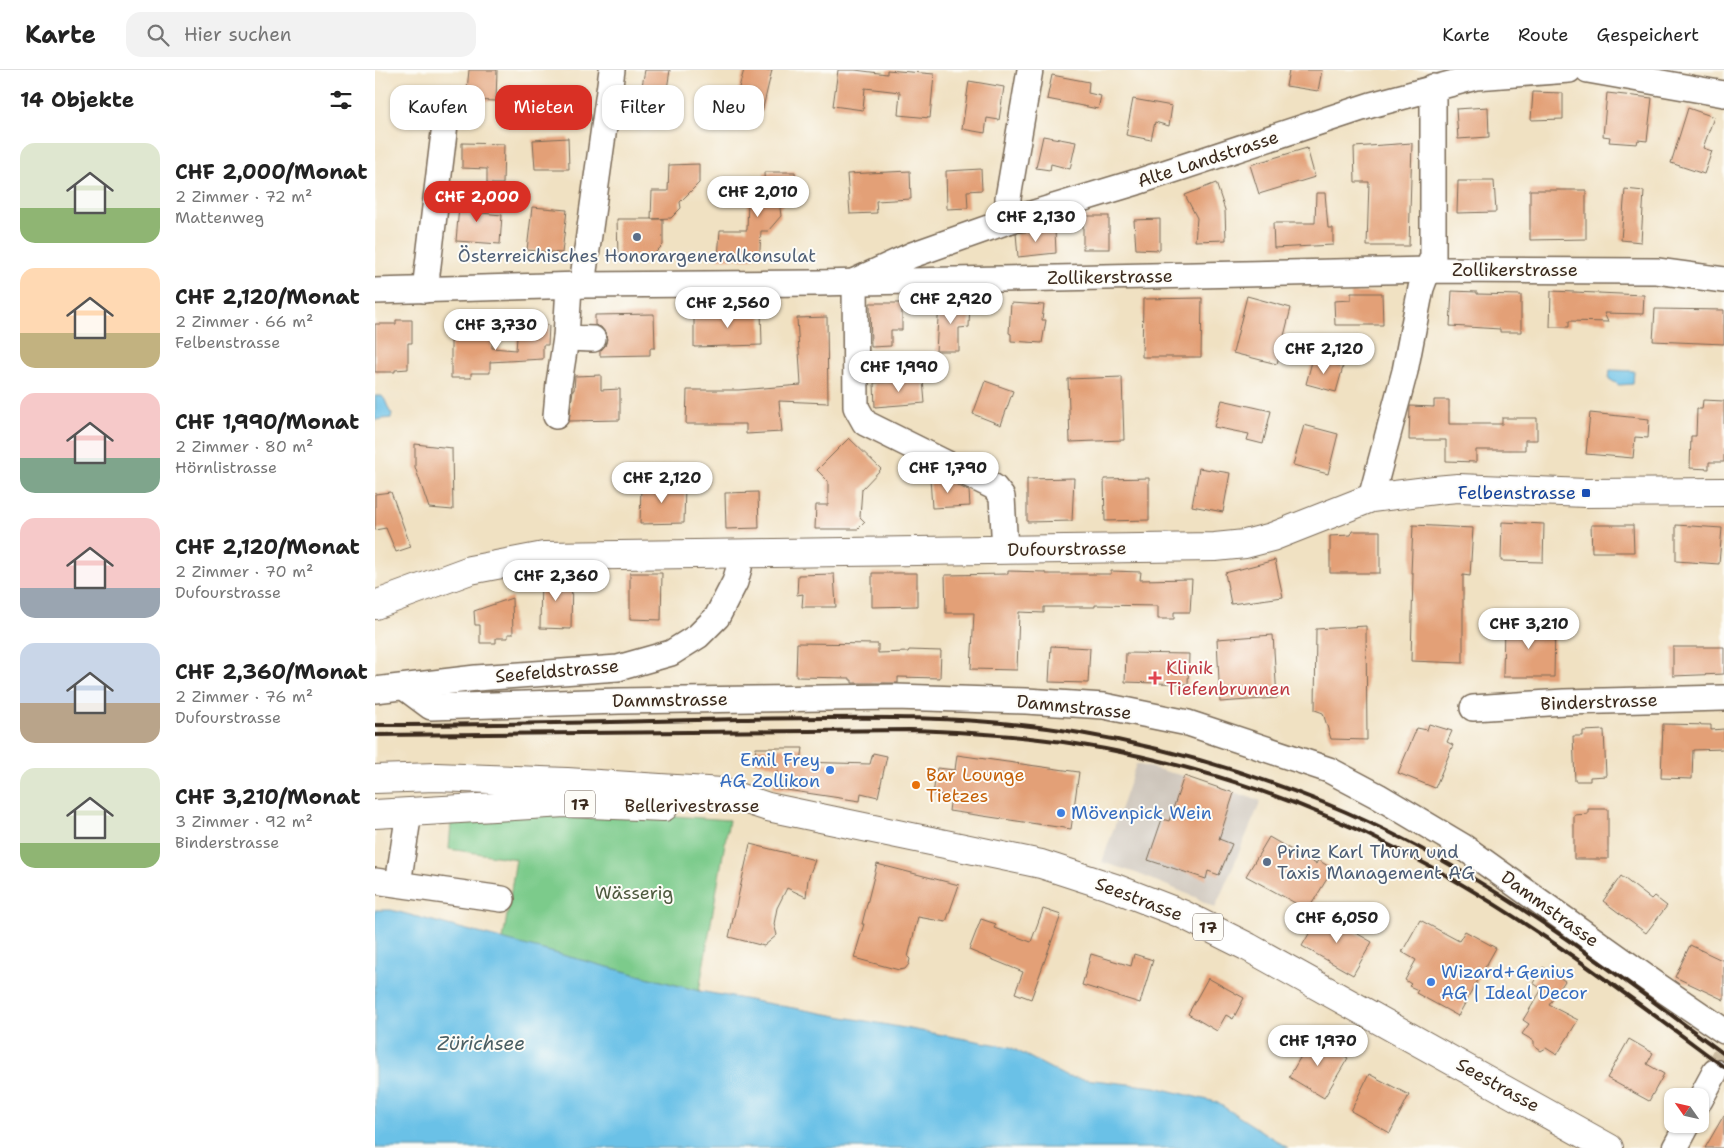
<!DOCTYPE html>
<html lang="de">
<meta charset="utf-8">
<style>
:root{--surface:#fff;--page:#f2f2f2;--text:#222;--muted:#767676;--line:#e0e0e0;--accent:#d93025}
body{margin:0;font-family:"Shantell Sans",sans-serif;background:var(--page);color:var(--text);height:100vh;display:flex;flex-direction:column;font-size:19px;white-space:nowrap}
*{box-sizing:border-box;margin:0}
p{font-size:16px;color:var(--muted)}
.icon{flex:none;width:28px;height:28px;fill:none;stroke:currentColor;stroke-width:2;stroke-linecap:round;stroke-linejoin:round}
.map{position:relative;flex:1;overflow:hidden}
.sheet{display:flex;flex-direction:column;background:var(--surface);width:375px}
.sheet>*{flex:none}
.guide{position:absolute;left:15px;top:15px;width:475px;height:45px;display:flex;gap:10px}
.needle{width:32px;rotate:304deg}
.tools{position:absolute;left:1289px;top:1018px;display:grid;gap:10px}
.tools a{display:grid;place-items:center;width:45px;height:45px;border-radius:10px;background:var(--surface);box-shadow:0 1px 4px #0004;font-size:25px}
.price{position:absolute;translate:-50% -42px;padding:0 11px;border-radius:18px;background:#fff;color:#222;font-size:16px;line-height:32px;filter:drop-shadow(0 1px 2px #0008)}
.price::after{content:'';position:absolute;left:50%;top:30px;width:15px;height:11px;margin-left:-8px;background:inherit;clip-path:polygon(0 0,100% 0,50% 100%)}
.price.on{background:var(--accent);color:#fff}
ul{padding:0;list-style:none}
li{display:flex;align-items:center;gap:15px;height:125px;padding:0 20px}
li span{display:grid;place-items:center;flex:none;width:140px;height:100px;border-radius:15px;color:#555}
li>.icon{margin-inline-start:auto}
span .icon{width:60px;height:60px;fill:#fffc;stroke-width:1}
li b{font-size:21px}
h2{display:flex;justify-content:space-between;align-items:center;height:60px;padding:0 20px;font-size:21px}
.tag{padding:0 18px;border-radius:15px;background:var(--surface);box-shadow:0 1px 4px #0004;font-size:18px;line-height:45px}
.tag.on{background:var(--accent);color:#fff}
header{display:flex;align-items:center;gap:30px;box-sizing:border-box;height:70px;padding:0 25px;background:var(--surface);border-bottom:1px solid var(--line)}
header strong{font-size:24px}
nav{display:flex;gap:28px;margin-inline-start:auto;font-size:18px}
.search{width:350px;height:45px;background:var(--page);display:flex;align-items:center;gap:12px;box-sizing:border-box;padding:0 18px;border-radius:15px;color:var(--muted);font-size:19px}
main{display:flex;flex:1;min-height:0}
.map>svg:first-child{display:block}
.industrial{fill:#cbc2b8}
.green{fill:#7ccb8b;stroke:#5c7a54}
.water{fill:#6ac1e7;stroke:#527682}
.building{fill:#e3a077}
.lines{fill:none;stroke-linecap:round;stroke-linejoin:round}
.minor-tunnel{stroke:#ccbca1;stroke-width:25;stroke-dasharray:25 12;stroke-linecap:butt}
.minor-casing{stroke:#7a6a57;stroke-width:28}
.major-casing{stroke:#7a6a57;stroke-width:30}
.minor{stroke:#fff;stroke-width:25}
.major{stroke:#fff;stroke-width:28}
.rail{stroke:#3b2a1e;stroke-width:4}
.service-dot{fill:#5c6f8a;stroke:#fdfcf7;stroke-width:2}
.transit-dot{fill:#1a4fb4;stroke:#fdfcf7;stroke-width:2}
.health-dot{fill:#e0444e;stroke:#fdfcf7;stroke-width:2}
.shop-dot{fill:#3f7fe0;stroke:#fdfcf7;stroke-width:2}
.food-dot{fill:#e8710a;stroke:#fdfcf7;stroke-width:2}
.labels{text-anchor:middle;stroke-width:4;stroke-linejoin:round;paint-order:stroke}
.shield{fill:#fdfcf7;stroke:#75695f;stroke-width:1}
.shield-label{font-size:16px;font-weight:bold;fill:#3b2a1e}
.street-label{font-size:18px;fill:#3b2a1e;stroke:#fdfcf7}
.service-label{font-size:18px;fill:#4e5e75;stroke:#fdfcf7}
.transit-label{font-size:18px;fill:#164399;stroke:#fdfcf7;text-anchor:end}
.health-label{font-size:18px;fill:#be3a42;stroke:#fdfcf7;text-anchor:start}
.shop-label{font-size:18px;fill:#366cbe;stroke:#fdfcf7;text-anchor:start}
.food-label{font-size:18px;fill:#c56008;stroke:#fdfcf7;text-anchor:start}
.park-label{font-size:18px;fill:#4e5a3f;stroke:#fdfcf7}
.water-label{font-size:19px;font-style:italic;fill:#4b5f64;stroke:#fdfcf7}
</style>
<header>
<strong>Karte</strong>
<div class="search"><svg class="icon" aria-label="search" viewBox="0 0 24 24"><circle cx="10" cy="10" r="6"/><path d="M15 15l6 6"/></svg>Hier suchen</div>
<nav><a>Karte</a><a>Route</a><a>Gespeichert</a></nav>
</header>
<main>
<section class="sheet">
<h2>14 Objekte<svg class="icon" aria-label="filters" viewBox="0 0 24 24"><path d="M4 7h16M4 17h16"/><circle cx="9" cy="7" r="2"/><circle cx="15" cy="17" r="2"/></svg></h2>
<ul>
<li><span style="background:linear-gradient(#dfe7d0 65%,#8fb573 0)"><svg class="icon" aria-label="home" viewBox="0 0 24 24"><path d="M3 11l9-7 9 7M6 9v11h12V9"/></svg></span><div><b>CHF 2,000/Monat</b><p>2 Zimmer · 72 m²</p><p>Mattenweg</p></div></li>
<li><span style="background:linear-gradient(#ffd9b3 65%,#c2b280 0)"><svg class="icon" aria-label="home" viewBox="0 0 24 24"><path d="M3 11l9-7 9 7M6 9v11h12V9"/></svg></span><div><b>CHF 2,120/Monat</b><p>2 Zimmer · 66 m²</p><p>Felbenstrasse</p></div></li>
<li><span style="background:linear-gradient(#f6c9c9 65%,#7fa58c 0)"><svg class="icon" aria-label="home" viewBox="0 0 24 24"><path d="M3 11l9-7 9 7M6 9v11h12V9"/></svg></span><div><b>CHF 1,990/Monat</b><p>2 Zimmer · 80 m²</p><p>Hörnlistrasse</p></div></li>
<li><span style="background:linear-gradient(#f6c9c9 70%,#9aa5b1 0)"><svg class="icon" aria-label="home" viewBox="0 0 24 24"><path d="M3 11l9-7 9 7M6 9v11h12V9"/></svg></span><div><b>CHF 2,120/Monat</b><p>2 Zimmer · 70 m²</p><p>Dufourstrasse</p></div></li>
<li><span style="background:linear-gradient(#c9d6e8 60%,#b9a48a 0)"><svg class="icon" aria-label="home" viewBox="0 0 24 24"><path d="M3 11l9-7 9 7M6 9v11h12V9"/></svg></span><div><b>CHF 2,360/Monat</b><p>2 Zimmer · 76 m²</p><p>Dufourstrasse</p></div></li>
<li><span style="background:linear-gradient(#dfe7d0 75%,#8fb573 0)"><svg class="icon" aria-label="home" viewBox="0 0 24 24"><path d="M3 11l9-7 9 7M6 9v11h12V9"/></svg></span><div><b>CHF 3,210/Monat</b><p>3 Zimmer · 92 m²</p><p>Binderstrasse</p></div></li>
</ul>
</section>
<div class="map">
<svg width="1349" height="1078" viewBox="0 0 1349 1078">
<rect width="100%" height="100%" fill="#fdfcf7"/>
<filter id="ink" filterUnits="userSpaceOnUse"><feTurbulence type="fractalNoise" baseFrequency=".02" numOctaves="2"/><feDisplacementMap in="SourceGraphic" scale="10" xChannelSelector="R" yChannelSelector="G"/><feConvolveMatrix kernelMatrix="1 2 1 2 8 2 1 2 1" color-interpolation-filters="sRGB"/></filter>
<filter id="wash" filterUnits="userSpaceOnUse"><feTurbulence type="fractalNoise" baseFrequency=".0096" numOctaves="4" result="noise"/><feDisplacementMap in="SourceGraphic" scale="20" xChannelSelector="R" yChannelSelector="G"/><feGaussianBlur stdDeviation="1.12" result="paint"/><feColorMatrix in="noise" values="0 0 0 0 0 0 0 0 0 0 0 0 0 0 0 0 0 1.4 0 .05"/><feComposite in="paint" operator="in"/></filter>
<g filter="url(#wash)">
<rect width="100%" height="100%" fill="#f0e1c2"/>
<polygon class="industrial" points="761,694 809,706 886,731 840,838 820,827 761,803 727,792"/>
<polygon class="green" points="202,739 354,750 324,921 128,870 141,789 74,779 76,753"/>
<g class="water">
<polygon points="113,121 132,123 130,136 111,133"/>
<polygon points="1235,300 1259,301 1258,314 1244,315 1234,309"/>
<polygon points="0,326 7,326 10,330 15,342 17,343 16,348 0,350"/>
<polygon points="0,840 16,840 324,921 635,977 692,1007 780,1017 841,1032 913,1078 0,1078"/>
</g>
<g id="blocks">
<g class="building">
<polygon points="94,0 122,0 121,31 91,30"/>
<polygon points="270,0 295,0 292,19 267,16"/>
<polygon points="369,0 397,0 387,42 359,35"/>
<polygon points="463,0 480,0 512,4 512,0 559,4 555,48 523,45 525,22 490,18 488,40 458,36"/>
<polygon points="914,0 947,0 943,21 911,16"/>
<polygon points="677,5 714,12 713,23 726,26 723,39 672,29"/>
<polygon points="594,11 629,17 624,50 612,48 610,63 587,59"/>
<polygon points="1158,22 1188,23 1188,49 1156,50"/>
<polygon points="1232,23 1277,28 1272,71 1263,70 1262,74 1234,72 1235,67 1228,66"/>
<polygon points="758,29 797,36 794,56 780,52 776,70 751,65"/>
<polygon points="1113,37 1114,67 1083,69 1081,39"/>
<polygon points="1313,38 1339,47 1328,78 1337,81 1329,104 1296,93"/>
<polygon points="668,66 701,72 695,99 676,94 675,100 661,98"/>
<polygon points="193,68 194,99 160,99 158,70"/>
<polygon points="87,73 129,74 128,114 112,114 112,99 87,98"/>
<polygon points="1037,73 1034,176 992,176 994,112 980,112 979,77"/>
<polygon points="932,78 940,107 884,124 875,95"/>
<polygon points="324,94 324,113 305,132 306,138 296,148 276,149 277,121 293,121 294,95"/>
<polygon points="606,99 607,120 592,121 593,138 572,139 571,101"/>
<polygon points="535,101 536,129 501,131 502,143 475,144 472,104"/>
<polygon points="389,102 420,102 421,121 405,138 406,146 393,161 386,161 385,180 377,189 343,189 345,160 372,160 373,130 390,129"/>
<polygon points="1083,111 1119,111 1121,142 1082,143"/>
<polygon points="841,113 850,140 851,170 820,171 822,148 810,125"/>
<polygon points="1250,119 1269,121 1266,172 1246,170"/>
<polygon points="1155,120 1211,120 1211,169 1155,170"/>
<polygon points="941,123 950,123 953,158 958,158 958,175 899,178 898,153 940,153"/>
<polygon points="85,125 108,127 106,143 127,145 125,174 81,171"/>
<polygon points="157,137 192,140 187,183 152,180"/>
<rect x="708" y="146" width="26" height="33"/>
<polygon points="242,149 288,149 288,175 278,185 243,186"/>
<polygon points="785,149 785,180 761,179 759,150"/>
<polygon points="680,159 681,183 643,187 641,163"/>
<polygon points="1077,221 1102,222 1102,224 1146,225 1146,262 1125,262 1125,259 1075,256"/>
<polygon points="1176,221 1269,225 1268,244 1229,243 1233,252 1194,251 1194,257 1175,257"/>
<polygon points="976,223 1007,223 1008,255 960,255 959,231 976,230"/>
<polygon points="872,226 916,238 902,294 858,283"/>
<polygon points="827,228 826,287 767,287 768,229"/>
<polygon points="564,232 595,232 594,257 584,258 584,281 561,281"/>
<polygon points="495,233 527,233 527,260 516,260 516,276 496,277"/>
<polygon points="636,233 669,235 667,250 671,250 667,273 636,271 636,264 634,263"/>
<polygon points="1280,239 1349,240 1349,274 1278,271"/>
<polygon points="357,240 386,240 387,275 319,277 319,244 357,243"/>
<polygon points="279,244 280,278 275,278 275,285 225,286 225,281 230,276 232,269 230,262 226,257 220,255 220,245"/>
<polygon points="452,247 453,333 404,331 407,362 371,364 371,354 311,354 312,320 364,320 426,315 422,248"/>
<polygon points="21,250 37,250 37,273 33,273 33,299 20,300 20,302 0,302 0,254 21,254"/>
<polygon points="143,255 174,255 173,275 168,275 168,289 115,292 115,303 96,303 96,308 76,308 76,268 117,268 117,278 141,280"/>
<polygon points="938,288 968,297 961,322 931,314"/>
<polygon points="226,305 226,320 245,319 245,350 194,351 198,320 199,320 200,306"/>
<polygon points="747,307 749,370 695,372 693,309"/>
<polygon points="548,310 550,333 500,337 499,313"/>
<polygon points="610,311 638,321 626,355 598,344"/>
<polygon points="847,330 896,341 888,374 872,370 874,364 839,357"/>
<polygon points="1059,330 1074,330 1074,354 1127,354 1127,348 1162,348 1162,370 1150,370 1150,380 1101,380 1101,392 1071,391 1071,370 1034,370 1035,336 1059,337"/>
<polygon points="1328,330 1349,331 1349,392 1334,392 1334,399 1315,398 1316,366 1321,366 1322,339 1327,339"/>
<polygon points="1215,343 1274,349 1273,368 1260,367 1258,388 1211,384"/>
<polygon points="929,355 963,364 953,404 918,395"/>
<polygon points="474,368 506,399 487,419 485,447 490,452 483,459 440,459 441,435 453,435 453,411 442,400"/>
<polygon points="40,374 77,378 78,440 54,438 40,397"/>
<polygon points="824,398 855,403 848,442 817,436"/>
<polygon points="555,408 568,408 594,421 595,436 557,438"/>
<polygon points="699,408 697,451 652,452 652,409"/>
<polygon points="774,408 774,450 730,451 729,409"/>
<polygon points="266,414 310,415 309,453 265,454"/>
<polygon points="16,422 36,477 21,482 11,458 0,460 0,424"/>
<polygon points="383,422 384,458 351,459 350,423"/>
<polygon points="1127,452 1169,454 1168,492 1126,491"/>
<polygon points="1038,455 1098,458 1095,506 1088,505 1088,593 1036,591 1038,503 1036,503"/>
<polygon points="1216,455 1258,455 1259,482 1217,482"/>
<polygon points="1301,455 1347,458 1344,494 1301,491"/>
<polygon points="977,461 1005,461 1005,503 955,503 955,466 976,465"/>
<polygon points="900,490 908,527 856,534 850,503"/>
<polygon points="633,501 670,502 670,504 736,504 736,501 766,502 765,510 817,509 815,542 799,542 799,549 783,549 783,536 720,535 720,537 669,537 669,543 644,542 642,600 596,599 599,543 571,543 570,505 633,504"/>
<polygon points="255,503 287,503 286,550 255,549"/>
<polygon points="497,503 542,503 542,536 497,537"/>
<polygon points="459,504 461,537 427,537 428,524 422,525 423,505"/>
<polygon points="166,505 197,505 196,559 165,558"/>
<polygon points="137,528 138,564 133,564 133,568 121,568 121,573 105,573 105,555 100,555 99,541"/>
<polygon points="1129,552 1180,553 1179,607 1128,607"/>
<polygon points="991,556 992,670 956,669 948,643 940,640 941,559"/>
<polygon points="898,565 902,628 845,632 842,569"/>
<polygon points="422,573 503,574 503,583 533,582 534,580 566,581 565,608 523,607 523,613 477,613 477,610 475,610 475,608 421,607"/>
<polygon points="676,576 715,578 713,613 674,612"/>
<polygon points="1298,577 1349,577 1349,604 1298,606"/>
<polygon points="751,583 814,584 813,614 750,612"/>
<polygon points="1054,654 1077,661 1072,672 1078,675 1060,718 1023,703 1042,658 1052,660"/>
<polygon points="1288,654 1336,655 1336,660 1349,659 1349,679 1318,680 1317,709 1286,708"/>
<polygon points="1229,660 1231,706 1215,707 1215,711 1200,711 1198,666 1208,666 1208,661"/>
<polygon points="381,678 428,678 426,692 495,694 498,683 512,686 503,727 486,723 485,731 398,718 403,697 379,692"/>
<polygon points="582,685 704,702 696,759 574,741 576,726 558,724 562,698 580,700"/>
<polygon points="809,706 859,723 844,769 857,774 844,805 833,801 831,809 773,790 787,749 794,751"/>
<polygon points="1213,739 1233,739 1233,789 1199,789 1199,745 1213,744"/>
<polygon points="894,767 941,794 943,790 958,799 933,840 871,806"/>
<polygon points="375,774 440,790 433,809 431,827 412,818 402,838 399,854 402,865 389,876 354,867"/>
<polygon points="502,794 584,815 571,852 543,847 533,887 535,889 534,894 530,899 524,900 479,888 489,854 487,854"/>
<polygon points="1246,806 1276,829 1279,826 1292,836 1271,863 1228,831"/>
<polygon points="668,839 686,845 656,929 640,923 648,902 594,880 606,849 621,854 619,858 656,872"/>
<polygon points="946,843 997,872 978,905 927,876"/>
<polygon points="1045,850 1084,871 1090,861 1121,878 1083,946 1041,923 1043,920 1034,916 1036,914 1030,910 1041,890 1027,882"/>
<polygon points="1315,875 1349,891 1349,930 1300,907"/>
<polygon points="716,884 756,896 759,884 778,890 765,933 707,915"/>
<polygon points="1168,897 1190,911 1174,935 1203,950 1182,985 1171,978 1166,981 1159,976 1159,971 1147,964 1154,954 1148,950 1167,919 1158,913"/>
<polygon points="833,908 869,928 858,949 851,945 842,961 813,944"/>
<polygon points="937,967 973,988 949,1028 914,1007"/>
<polygon points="1254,969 1278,983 1272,994 1289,1004 1274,1031 1232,1008"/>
<polygon points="994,1004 1034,1025 1015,1063 976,1041"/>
<polygon points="1349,1045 1349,1078 1330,1078"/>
</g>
</g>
</g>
<g filter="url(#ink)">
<use href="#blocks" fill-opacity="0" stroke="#7a6a57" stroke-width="1"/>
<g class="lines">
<polyline class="minor-tunnel" points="1340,1002 1349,986"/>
<defs>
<g id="minor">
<polyline points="1213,0 1349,24"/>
<polyline points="633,151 633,128 655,0"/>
<polyline points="207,215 237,0"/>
<polyline points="194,216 191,268 218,269"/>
<polyline points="50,220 72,38"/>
<polyline points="0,221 207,215 442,213 1054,200 1282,201 1349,210"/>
<polyline points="181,346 184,313 191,268"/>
<polyline points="996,428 1030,301 1046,218 1058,186 1058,17"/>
<polyline points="630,480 627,427 619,417 490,353 481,337 480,211 537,185 633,151 762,112 996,35 1101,7 1194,0"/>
<polyline points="29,617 56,637 244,631 520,627 651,631 729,636 813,653 954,700 1003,726 1087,776 1283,916 1349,961"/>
<polyline points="0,620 101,608 243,598 296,583 323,566 342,547 360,512 364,498 364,483"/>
<polyline points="1098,638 1189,632 1349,628"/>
<polyline points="0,811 127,829"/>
<polyline points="23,814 34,742"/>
<polyline points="1325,1030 1340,1002"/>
<polyline points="1300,1078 1313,1054"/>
</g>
<g id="major">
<polyline points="0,535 95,500 169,486 840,477 870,474 897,467 996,428 1060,420 1083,418 1211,423 1349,422"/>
<polyline points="0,709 61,707 192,712 347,722 393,737 666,794 740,818 807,844 873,877 1234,1078"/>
<polyline points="0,744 190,733 289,737"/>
</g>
</defs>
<use href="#minor" class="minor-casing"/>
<use href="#major" class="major-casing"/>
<use href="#minor" class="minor"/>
<use href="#major" class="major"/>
<g class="rail">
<path d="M0,655C122,655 245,652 367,649C480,647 594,644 705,663C788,677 870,701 947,732C1095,791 1222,890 1349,984"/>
<path d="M0,665L535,660C591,662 646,665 701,674C811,691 924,729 1022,779C1139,838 1244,919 1349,997"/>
</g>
</g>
</g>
<g class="service-dot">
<circle cx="262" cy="167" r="5"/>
<circle cx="892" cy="792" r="5"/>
</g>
<rect class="transit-dot" x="1206" y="418" width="10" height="10" rx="2.5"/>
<path class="health-dot" d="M777.5 600.5h5v5h5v5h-5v5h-5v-5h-5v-5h5z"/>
<g class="shop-dot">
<circle cx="455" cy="700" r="5"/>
<circle cx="686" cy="743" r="5"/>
<circle cx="1056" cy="912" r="5"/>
</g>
<circle class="food-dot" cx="541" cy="715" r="5"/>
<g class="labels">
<g class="shield">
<rect x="190" y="720.5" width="30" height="27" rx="4"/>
<rect x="818" y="843.5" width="30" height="27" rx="4"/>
</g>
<g class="shield-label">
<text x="205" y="740">17</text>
<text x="833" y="863">17</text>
</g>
<g class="street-label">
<text transform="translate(833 89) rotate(-18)" y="6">Alte Landstrasse</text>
<text x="1140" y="206">Zollikerstrasse</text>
<text transform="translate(735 207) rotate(-1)" y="6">Zollikerstrasse</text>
<text transform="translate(692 479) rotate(-1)" y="6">Dufourstrasse</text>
<text transform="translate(182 601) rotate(-5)" y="6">Seefeldstrasse</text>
<text transform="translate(295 630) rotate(-1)" y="6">Dammstrasse</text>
<text transform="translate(1224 632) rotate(-2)" y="6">Binderstrasse</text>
<text transform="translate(699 637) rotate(6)" y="6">Dammstrasse</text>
<text x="317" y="742">Bellerivestrasse</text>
<text transform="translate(764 829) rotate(21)" y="6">Seestrasse</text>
<text transform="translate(1175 839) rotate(36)" y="6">Dammstrasse</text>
<text transform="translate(1123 1015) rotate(29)" y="6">Seestrasse</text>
</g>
<g class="service-label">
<text x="262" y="192">Österreichisches Honorargeneralkonsulat</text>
<text x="902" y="788" text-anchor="start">Prinz Karl Thurn und<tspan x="902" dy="21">Taxis Management AG</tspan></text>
</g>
<g class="transit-label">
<text x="1201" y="429">Felbenstrasse</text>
</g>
<g class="health-label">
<text x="791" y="604">Klinik<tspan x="791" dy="21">Tiefenbrunnen</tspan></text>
</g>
<g class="shop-label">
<text x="445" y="696" text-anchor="end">Emil Frey<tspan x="445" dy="21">AG Zollikon</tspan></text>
<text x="696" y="749">Mövenpick Wein</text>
<text x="1066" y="908">Wizard+Genius<tspan x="1066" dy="21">AG | Ideal Decor</tspan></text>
</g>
<g class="food-label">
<text x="551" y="711">Bar Lounge<tspan x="551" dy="21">Tietzes</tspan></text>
</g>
<g class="park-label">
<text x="259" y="829">Wässerig</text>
</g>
<g class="water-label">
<text x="106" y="980">Zürichsee</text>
</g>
</g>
</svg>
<div class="tools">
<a><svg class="needle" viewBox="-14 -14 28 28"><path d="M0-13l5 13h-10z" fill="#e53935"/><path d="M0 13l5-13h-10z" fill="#767676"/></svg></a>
</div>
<b class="price" style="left:383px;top:148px">CHF 2,010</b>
<b class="price on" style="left:102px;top:153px">CHF 2,000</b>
<b class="price" style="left:661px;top:173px">CHF 2,130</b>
<b class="price" style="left:576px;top:255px">CHF 2,920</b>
<b class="price" style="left:353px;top:259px">CHF 2,560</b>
<b class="price" style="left:121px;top:281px">CHF 3,730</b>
<b class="price" style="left:949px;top:305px">CHF 2,120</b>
<b class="price" style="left:524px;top:323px">CHF 1,990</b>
<b class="price" style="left:573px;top:424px">CHF 1,790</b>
<b class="price" style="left:287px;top:434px">CHF 2,120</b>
<b class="price" style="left:181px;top:532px">CHF 2,360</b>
<b class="price" style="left:1154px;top:580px">CHF 3,210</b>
<b class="price" style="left:962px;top:874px">CHF 6,050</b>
<b class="price" style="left:943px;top:997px">CHF 1,970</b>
<div class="guide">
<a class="tag">Kaufen</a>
<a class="tag on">Mieten</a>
<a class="tag">Filter</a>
<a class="tag">Neu</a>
</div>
</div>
</main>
